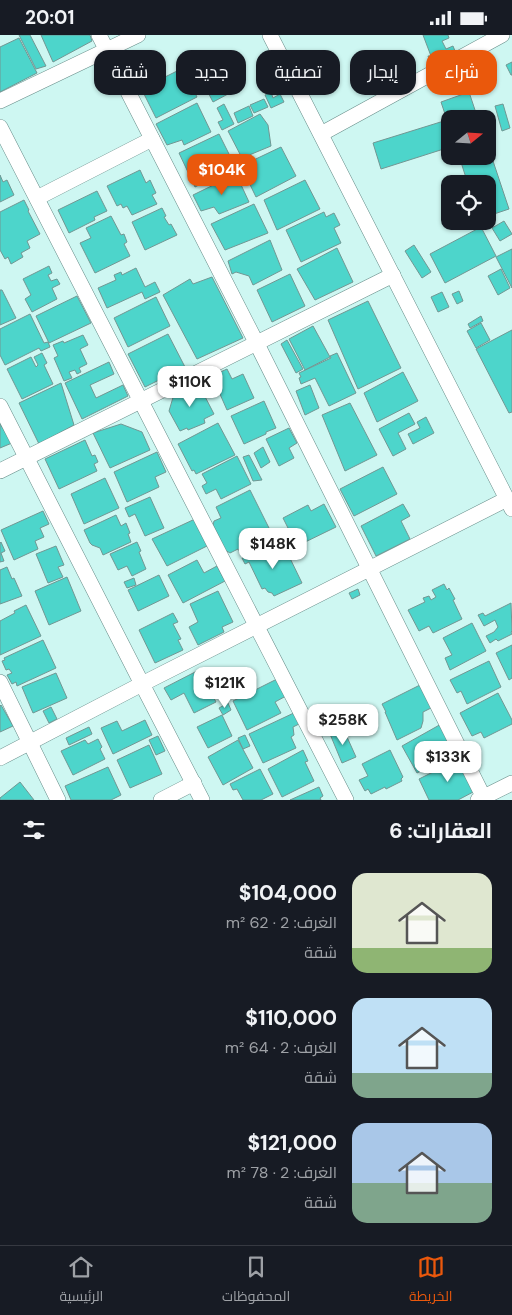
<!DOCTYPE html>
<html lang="ar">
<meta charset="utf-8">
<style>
:root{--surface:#171b24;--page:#20242c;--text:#f1f3f6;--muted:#9ea1a6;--line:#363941;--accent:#ea580c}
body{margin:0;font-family:"DM Sans",Cairo,sans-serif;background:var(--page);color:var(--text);direction:rtl;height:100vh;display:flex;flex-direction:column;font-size:19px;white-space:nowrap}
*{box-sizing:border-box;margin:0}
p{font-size:16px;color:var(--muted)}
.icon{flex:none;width:28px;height:28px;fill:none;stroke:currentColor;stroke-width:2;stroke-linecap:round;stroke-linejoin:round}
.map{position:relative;height:765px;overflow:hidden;direction:ltr}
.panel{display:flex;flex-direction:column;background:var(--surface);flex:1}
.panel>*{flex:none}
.banner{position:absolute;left:15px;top:15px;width:482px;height:45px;direction:rtl;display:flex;gap:10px}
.needle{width:32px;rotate:72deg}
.fabs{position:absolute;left:441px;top:75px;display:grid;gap:10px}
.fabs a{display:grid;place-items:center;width:55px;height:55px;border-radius:10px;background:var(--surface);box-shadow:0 1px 4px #0004;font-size:25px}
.price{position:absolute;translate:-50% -42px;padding:0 11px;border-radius:10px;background:#fff;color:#222;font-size:16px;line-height:32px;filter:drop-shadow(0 1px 2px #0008)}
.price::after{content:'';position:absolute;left:50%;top:30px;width:15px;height:11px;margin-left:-8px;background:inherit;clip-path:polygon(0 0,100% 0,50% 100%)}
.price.current{background:var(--accent);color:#fff}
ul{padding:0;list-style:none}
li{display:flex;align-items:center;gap:15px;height:125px;padding:0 20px}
li span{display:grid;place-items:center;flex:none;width:140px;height:100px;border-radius:15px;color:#555}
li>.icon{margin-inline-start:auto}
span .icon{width:60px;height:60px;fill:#fffc;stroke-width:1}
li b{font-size:21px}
h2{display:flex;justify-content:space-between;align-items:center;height:60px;padding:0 20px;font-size:21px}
.tag{padding:0 18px;border-radius:15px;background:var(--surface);box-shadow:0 1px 4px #0004;font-size:18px;line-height:45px}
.tag.current{background:var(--accent);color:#fff}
.status{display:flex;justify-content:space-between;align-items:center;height:35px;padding:0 25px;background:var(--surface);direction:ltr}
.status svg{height:14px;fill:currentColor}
.tab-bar{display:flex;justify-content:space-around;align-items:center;height:70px;border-top:1px solid var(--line);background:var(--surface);font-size:14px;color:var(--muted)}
.tab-bar a{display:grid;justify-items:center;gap:2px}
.tab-bar .current{color:var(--accent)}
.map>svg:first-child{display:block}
.building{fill:#4dd5cb;stroke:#719793}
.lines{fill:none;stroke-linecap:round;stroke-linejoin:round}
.street-casing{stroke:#668c88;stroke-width:16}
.street{stroke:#fff;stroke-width:15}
</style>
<div class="status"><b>20:01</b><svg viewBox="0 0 49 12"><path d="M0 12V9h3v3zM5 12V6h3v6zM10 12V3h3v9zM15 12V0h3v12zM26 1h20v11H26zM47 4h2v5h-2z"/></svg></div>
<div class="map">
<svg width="512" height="765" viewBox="0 0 512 765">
<rect width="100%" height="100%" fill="#cef7f2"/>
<g class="building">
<polygon points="19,0 30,0 46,31 36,34"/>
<polygon points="41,0 90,0 92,6 53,27"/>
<polygon points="423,0 448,0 449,3 442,6 446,14 453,11 457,21 431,30 428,21 431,21"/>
<polygon points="19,3 37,38 0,57 0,12"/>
<polygon points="212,16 215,22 225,17 235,35 237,34 241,41 238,42 243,51 213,67 197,36 193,39 188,28"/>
<polygon points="512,27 512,40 511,40 506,30"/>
<polygon points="179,35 183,44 187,42 197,62 156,83 140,51 158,42 159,45"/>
<polygon points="271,57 273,63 280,59 284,67 271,73 265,60"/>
<polygon points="469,57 478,84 450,84 450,94 441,67"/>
<polygon points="264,64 268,72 254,78 250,70"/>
<polygon points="197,68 211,97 184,110 182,105 167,110 156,89"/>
<polygon points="224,69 234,89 222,95 218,87 223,85 217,73"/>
<polygon points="503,69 510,93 502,96 495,71"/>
<polygon points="249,71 253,81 238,88 234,78"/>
<polygon points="260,79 268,90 271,111 242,123 228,96"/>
<polygon points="447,85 450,94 450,112 381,134 373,108"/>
<polygon points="219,99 235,131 195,152 179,118"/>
<polygon points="488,111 509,174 488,181 488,149 468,149 459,121 488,121"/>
<polygon points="281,112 296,141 256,162 241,131"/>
<polygon points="140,135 146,148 150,145 156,158 152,160 157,169 132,180 127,171 123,173 121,169 117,171 107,151"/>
<polygon points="236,139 249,167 219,179 214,172 201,176 193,160"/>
<polygon points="0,140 3,147 7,145 14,160 0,167"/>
<polygon points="305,145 320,174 277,195 264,165"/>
<polygon points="97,156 107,176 94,182 95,185 69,198 58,175"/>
<polygon points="24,165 29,175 28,176 40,199 27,206 30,213 21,218 23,222 11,229 8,222 5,224 0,215 0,177"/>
<polygon points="254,169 268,198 225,215 211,189"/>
<polygon points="162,173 166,181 164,182 169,190 171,189 177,200 145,215 132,187"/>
<polygon points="324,177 326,182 334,178 340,190 334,193 341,208 301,227 286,195"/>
<polygon points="111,181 121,200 124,199 127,207 124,209 130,221 95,238 80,208 91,203 86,193"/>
<polygon points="504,186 512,199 500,206 492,193"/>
<polygon points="481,192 496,221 445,248 430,219"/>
<polygon points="270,205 282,235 253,250 249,241 236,237 232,239 228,226"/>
<polygon points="414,210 431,237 422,243 405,216"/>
<polygon points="337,213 353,247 315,265 297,234"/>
<polygon points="512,214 512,253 496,222"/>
<polygon points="49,231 52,238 48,240 51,246 57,244 60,249 52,253 57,264 32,277 25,264 31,260 23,244"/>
<polygon points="136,233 145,252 155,247 160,257 145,264 142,257 107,273 98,253 116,245 114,240 121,237 122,240"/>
<polygon points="501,234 510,253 498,260 488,241"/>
<polygon points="290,239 305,271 272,287 257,255"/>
<polygon points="212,242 243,303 197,324 163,260 190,244 193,249"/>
<polygon points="0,255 2,255 16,283 0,290"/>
<polygon points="459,256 463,266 457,269 452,259"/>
<polygon points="442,257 449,272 438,277 431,262"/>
<polygon points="77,261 91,288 49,308 36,281"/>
<polygon points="156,262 170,291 128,312 114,283"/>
<polygon points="368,266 401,333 358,354 328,285"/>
<polygon points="30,279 44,308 48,307 50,312 41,316 39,313 5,330 0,320 0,294"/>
<polygon points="481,281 483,286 470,293 468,289"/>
<polygon points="481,288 490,305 476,313 467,296"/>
<polygon points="313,291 330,322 305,335 289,304"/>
<polygon points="512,295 512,377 509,378 476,314"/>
<polygon points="168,299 185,332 145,352 128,319"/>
<polygon points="83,300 88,310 80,314 87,329 79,333 81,337 77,339 75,335 69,337 72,343 64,346 54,323 58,321 53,310 63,306 64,308"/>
<polygon points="287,305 303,334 296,338 281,309"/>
<polygon points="42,318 47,328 44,330 53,349 22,364 7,334 31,322 36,332 38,330 34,322"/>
<polygon points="337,318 356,358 329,371 315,343 301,349 299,343 301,342 299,338 331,323 330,321"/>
<polygon points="109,327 114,339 90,350 96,363 123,350 128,361 82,384 65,348"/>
<polygon points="227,334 232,344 243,339 254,363 227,375 212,341"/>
<polygon points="403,337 418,366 377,387 364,358"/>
<polygon points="61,348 74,390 39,409 19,368"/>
<polygon points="193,349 195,353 199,350 214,379 204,384 205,388 188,395 187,393 180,396 169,376 174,359"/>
<polygon points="310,350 319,373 305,380 296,356"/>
<polygon points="264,366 276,393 266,397 266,399 244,409 231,381"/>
<polygon points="350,368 377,420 345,436 322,380"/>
<polygon points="409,378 415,389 398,398 406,414 393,421 379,394"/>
<polygon points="426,382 434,398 413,409 408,399 420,393 417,387"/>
<polygon points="218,388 235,420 196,439 194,435 192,436 178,409"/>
<polygon points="0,389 12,408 0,413"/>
<polygon points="121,389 142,397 150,415 110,433 93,398"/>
<polygon points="289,393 297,408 289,413 294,423 279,431 266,404"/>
<polygon points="85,405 92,421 95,420 98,427 94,429 97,436 59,454 45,424"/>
<polygon points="263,412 270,427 261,433 254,418"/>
<polygon points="157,417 166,437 155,442 159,452 127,467 114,437"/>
<polygon points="249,420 262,445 253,446 243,422"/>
<polygon points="237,421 251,449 221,464 216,454 206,459 202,451 207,448 202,439"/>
<polygon points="383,432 397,459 354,481 340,454"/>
<polygon points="105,443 119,473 84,489 71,459"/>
<polygon points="250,455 273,501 240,517 238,514 230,518 225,515 213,490 214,486 221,483 216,472"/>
<polygon points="150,462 164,493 145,501 135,479 129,482 125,473"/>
<polygon points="324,469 336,492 297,511 283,483 308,470 311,476"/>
<polygon points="403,469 410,481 401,486 410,504 376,521 361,491"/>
<polygon points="43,476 49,489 40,493 44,502 35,506 38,514 14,525 1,495"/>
<polygon points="116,480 121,491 126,488 130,498 128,499 131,507 103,520 100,513 92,510 90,508 84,495"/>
<polygon points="195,484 209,510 167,531 152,504"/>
<polygon points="1,507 5,516 1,518 4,526 0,527 0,508"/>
<polygon points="137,507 141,516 139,517 146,534 132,541 127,531 118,535 110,519"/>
<polygon points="269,510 274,521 286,515 302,548 274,561 272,558 268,557 265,553 262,554 249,527 245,529 242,523"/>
<polygon points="56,511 64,530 58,532 63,542 48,548 36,519"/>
<polygon points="197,525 204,538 217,531 225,546 183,568 168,540"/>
<polygon points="7,532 12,544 14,543 22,561 0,569 0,535"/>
<polygon points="159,540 169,561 138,576 128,555"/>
<polygon points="67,542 81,576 49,590 35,556"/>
<polygon points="134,543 136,550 127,553 124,547"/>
<polygon points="444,549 447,555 449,553 455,564 453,565 462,584 433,598 429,591 419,596 408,575 425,567 423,563 429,561 431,565 436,562 432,555"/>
<polygon points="358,554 360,560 352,564 349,558"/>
<polygon points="218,556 233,587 222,592 224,597 198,610 189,592 198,587 190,569"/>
<polygon points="511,568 512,596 511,597 512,599 498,606 496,604 490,608 486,601 494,597 498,592 495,585 484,591 478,580 483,578 485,581"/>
<polygon points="26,570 41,601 0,620 0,586 15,578 14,576"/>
<polygon points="173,578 178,587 173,589 181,604 178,605 183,615 155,628 139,595"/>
<polygon points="472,588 486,616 450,635 445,623 452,620 443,603"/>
<polygon points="43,605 56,633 17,651 16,647 12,649 7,640 12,638 9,634 6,635 2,626 5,625 4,623"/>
<polygon points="512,610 512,643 509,645 496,618"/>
<polygon points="489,626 501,652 467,669 461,656 457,658 450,645"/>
<polygon points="199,635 216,667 194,678 184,658 171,665 164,653"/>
<polygon points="56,638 67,663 33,678 22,652"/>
<polygon points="277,644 286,661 275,667 281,678 247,695 233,666"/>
<polygon points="422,649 433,672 423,677 423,686 421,693 397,705 385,677 386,677 382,669"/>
<polygon points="498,658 512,685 512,689 484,703 481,697 472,701 460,678"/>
<polygon points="228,668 231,675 223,680 219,673"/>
<polygon points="1,670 13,691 0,697 0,671"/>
<polygon points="51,672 57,684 49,688 43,676"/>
<polygon points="296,677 301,688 293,692 294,700 291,702 296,713 263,728 249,699"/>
<polygon points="222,680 232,701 208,713 197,692"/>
<polygon points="145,685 152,700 113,719 101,693 117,686 122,696"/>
<polygon points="443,688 452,707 444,711 447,717 438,722 440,726 417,738 402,711"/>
<polygon points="89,692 92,699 69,710 66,703"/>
<polygon points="343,693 356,722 342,728 330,699"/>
<polygon points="245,700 250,711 243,714 238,703"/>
<polygon points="158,701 165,716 156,720 149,705"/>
<polygon points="98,704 102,712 100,714 105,724 73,740 61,716 85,705 88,709"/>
<polygon points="238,705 253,733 223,750 208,722"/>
<polygon points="149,710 162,739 130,753 117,725"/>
<polygon points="303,715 308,726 305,727 314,746 282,762 268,734"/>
<polygon points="390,715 403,742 401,744 402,746 386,754 385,752 371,759 368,754 365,756 359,745 368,741 362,729"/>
<polygon points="459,724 475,756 458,765 429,765 419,744"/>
<polygon points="108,732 121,760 111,765 71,765 65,751"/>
<polygon points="260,734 273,759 261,765 243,765 237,754 233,755 230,749"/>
<polygon points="20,747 34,765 0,765 0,763"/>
<polygon points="319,752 323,761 320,763 321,765 290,765"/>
</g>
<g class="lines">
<defs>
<g id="street">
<polyline points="99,0 256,307 485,765"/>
<polyline points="270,0 512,474"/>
<polyline points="0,66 138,0"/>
<path d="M0,92C116,316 229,541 346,765"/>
<polyline points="321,99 502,0"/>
<polyline points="37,163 152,104"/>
<polyline points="0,371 142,649 202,765"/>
<polyline points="0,436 393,240"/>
<polyline points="0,647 58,765"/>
<polyline points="0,723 142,649 507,464"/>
<polyline points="161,765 194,748"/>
<polyline points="478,765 512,748"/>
</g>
</defs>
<use href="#street" class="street-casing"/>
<use href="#street" class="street"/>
</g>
</svg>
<div class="fabs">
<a><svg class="needle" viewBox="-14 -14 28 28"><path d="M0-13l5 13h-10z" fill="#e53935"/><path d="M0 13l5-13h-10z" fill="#9ea1a6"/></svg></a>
<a><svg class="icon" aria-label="locate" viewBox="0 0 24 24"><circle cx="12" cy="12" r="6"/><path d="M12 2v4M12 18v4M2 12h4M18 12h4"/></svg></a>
</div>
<b class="price current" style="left:222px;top:161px">$104K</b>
<b class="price" style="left:190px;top:373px">$110K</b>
<b class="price" style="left:273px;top:535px">$148K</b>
<b class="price" style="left:225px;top:674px">$121K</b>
<b class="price" style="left:343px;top:711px">$258K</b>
<b class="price" style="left:448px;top:748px">$133K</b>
<div class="banner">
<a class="tag current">شراء</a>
<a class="tag">إيجار</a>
<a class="tag">تصفية</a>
<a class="tag">جديد</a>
<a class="tag">شقة</a>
</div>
</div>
<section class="panel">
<h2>العقارات: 6<svg class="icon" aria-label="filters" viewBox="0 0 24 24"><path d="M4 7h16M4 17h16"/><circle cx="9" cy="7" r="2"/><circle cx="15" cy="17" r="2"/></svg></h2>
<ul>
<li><span style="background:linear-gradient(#dfe7d0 75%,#8fb573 0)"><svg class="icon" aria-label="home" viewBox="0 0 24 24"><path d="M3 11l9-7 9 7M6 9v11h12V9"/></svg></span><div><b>$104,000</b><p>الغرف: 2 · 62 m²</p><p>شقة</p></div></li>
<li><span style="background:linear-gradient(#bfe0f5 75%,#7fa58c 0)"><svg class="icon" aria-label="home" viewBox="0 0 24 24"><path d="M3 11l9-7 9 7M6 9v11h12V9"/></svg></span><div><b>$110,000</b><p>الغرف: 2 · 64 m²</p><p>شقة</p></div></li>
<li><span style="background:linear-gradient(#a9c7e8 60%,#7fa58c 0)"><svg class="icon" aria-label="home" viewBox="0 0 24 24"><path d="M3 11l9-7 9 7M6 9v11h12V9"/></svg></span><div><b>$121,000</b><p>الغرف: 2 · 78 m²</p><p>شقة</p></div></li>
</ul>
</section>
<nav class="tab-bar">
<a class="current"><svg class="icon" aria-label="map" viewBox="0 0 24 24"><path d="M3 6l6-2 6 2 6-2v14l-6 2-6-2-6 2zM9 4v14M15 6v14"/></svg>الخريطة</a>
<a><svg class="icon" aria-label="saved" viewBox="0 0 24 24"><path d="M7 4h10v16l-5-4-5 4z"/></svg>المحفوظات</a>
<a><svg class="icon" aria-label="home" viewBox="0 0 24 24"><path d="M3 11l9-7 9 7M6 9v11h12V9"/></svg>الرئيسية</a>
</nav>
